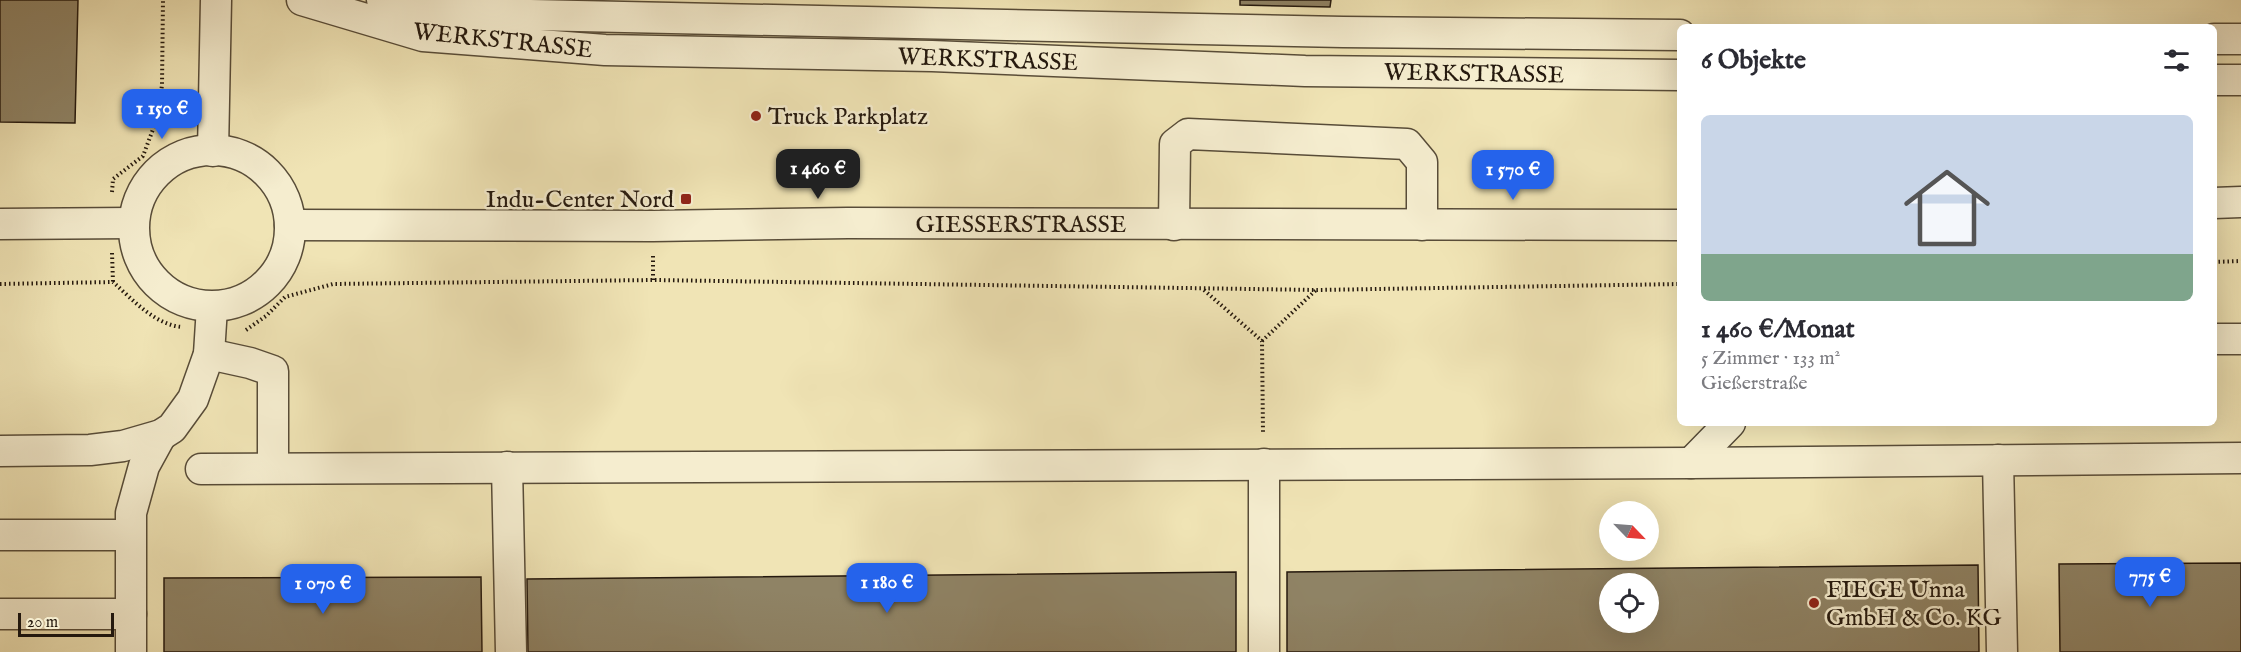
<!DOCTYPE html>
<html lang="de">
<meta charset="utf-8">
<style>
:root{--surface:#fff;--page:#f7f7f7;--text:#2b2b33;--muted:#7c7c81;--accent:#2563eb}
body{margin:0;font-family:"IM FELL English",serif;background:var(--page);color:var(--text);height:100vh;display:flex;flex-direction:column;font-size:22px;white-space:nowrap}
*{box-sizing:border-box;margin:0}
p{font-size:20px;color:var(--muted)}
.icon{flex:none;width:33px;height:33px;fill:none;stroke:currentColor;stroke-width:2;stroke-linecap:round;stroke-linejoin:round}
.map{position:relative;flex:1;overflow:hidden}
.details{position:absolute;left:1677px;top:24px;width:540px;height:402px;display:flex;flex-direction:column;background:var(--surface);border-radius:9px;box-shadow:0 6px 24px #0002}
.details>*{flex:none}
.needle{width:39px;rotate:115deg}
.tools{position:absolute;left:1599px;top:501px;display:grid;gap:12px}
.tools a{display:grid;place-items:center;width:60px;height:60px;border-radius:50%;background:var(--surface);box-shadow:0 6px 24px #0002;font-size:30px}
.scale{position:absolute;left:18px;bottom:15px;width:96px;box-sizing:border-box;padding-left:6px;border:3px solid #25190e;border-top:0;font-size:16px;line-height:21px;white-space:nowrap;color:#25190e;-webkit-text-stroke:4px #f5edcf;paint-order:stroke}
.price{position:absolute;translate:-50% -51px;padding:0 14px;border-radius:12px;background:var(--accent);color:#fff;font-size:20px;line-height:39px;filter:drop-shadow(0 2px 3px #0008)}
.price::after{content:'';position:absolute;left:50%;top:36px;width:18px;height:14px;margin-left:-9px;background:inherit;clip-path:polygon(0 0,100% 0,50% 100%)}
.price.on{background:#222;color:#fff}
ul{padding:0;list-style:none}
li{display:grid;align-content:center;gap:12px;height:318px;padding:0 24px}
li span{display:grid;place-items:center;height:186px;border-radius:9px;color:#555}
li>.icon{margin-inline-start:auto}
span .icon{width:108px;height:108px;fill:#fffc;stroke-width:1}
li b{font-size:26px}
h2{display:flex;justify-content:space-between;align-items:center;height:72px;padding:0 24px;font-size:26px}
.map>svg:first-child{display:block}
.building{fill:#8f8365;stroke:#25190e;stroke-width:1.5;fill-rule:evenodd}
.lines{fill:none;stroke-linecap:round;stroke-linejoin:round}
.minor-casing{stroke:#584c38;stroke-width:33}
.path{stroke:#25190e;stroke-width:4;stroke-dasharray:1.5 3;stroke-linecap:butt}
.minor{stroke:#f5edcf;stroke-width:30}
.poi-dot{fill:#8f2418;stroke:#f5edcf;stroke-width:2}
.labels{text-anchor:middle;stroke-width:5;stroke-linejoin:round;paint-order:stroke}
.street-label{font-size:24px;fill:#25190e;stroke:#f5edcf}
.poi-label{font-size:24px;fill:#25190e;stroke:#f5edcf;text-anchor:start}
</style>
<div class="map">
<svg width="2241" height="652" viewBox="0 0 2241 652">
<rect width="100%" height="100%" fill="#f0e4b5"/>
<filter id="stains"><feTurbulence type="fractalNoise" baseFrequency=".00333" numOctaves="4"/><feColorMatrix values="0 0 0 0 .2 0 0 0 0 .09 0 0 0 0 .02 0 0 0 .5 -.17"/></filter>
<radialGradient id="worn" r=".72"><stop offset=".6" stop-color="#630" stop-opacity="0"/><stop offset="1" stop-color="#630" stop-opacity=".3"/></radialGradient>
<g class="building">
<polygon points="0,0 78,0 75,123 0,122"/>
<polygon points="1240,0 1331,0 1330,7 1240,5"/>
<polygon points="2241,563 2241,652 2060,652 2059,564"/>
<path d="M1978,565L1979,652H1287V572ZM1610,584H1648V622H1610Z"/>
<polygon points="1236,572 1236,652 528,652 527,579"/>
<polygon points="481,577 482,652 164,652 164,578"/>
</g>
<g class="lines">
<defs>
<g id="minor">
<polyline points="302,0 423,36 605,50 932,56 1305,71 1680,75"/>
<polyline points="382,0 483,14 1343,32 1680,35"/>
<polyline points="2214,39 2241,39"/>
<polyline points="2214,80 2241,80"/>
<circle cx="212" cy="228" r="78"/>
<polyline points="213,151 216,0"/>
<polyline points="2214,203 2241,202"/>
<polyline points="0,224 133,223"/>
<polyline points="290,225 653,226 848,223 1680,225"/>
<polyline points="1174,225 1175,144 1188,134 1407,144 1422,162 1422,225"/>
<polyline points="2214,339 2241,339"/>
<polyline points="209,354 250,363 273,371 273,468"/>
<polyline points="0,451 90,450 123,446 161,435 172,428 193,399 209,354 212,307"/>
<polyline points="1998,460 2002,652"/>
<polyline points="1691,463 1730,423"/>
<polyline points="1264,464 1264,652"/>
<polyline points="507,467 511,652"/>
<polyline points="201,469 1691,463 2241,458"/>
<polyline points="0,535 130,535"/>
<polyline points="0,614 131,614"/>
<polyline points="131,652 131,513 144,466 161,435"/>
</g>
</defs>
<use href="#minor" class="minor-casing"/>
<g class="path">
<polyline points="158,116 184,117"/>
<polyline points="112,192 113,179 143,156 158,116 162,85 163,0"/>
<polyline points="112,253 113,282"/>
<polyline points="653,256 653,280"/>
<polyline points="2214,262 2241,261"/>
<path d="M0,284L113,282C132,299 155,325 182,327"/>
<polyline points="1204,290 1262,341 1263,433"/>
<polyline points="246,330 266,316 285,297 333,284 653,280 1317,290 1680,284"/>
<polyline points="1262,341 1316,290"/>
</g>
<use href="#minor" class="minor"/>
</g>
<g class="poi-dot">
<circle cx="756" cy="116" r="6"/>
<rect x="680" y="193" width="12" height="12" rx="3"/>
<circle cx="1814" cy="603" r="6"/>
</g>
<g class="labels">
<g class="street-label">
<text transform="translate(503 40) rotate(6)" y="8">WERKSTRASSE</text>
<text transform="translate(988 59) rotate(2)" y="8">WERKSTRASSE</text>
<text transform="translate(1474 73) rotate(1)" y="8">WERKSTRASSE</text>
<text x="1021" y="232">GIESSERSTRASSE</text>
</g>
<g class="poi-label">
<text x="768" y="124">Truck Parkplatz</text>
<text x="674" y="207" text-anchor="end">Indu-Center Nord</text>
<text x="1826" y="597">FIEGE Unna<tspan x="1826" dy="28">GmbH &amp; Co. KG</tspan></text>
</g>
</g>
<rect width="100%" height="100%" filter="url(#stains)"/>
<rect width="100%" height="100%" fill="url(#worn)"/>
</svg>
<div class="tools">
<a><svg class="needle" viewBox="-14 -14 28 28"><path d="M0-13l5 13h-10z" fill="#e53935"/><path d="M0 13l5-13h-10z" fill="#7c7c81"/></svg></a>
<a><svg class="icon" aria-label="locate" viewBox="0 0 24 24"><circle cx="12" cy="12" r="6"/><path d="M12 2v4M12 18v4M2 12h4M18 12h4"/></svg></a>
</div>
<div class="scale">20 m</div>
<b class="price" style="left:162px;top:140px">1 150 €</b>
<b class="price on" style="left:818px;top:200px">1 460 €</b>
<b class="price" style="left:1513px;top:201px">1 570 €</b>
<b class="price" style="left:2150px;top:608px">775 €</b>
<b class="price" style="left:887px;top:614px">1 180 €</b>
<b class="price" style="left:323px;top:615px">1 070 €</b>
<section class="details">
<h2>6 Objekte<svg class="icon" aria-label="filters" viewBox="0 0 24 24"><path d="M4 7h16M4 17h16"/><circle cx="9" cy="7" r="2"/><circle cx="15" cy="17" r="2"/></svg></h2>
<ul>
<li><span style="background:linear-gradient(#c9d6e8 75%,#7fa58c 0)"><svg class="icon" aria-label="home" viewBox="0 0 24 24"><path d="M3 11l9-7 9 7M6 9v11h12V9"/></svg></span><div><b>1 460 €/Monat</b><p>5 Zimmer · 133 m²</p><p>Gießerstraße</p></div></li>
</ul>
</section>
</div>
